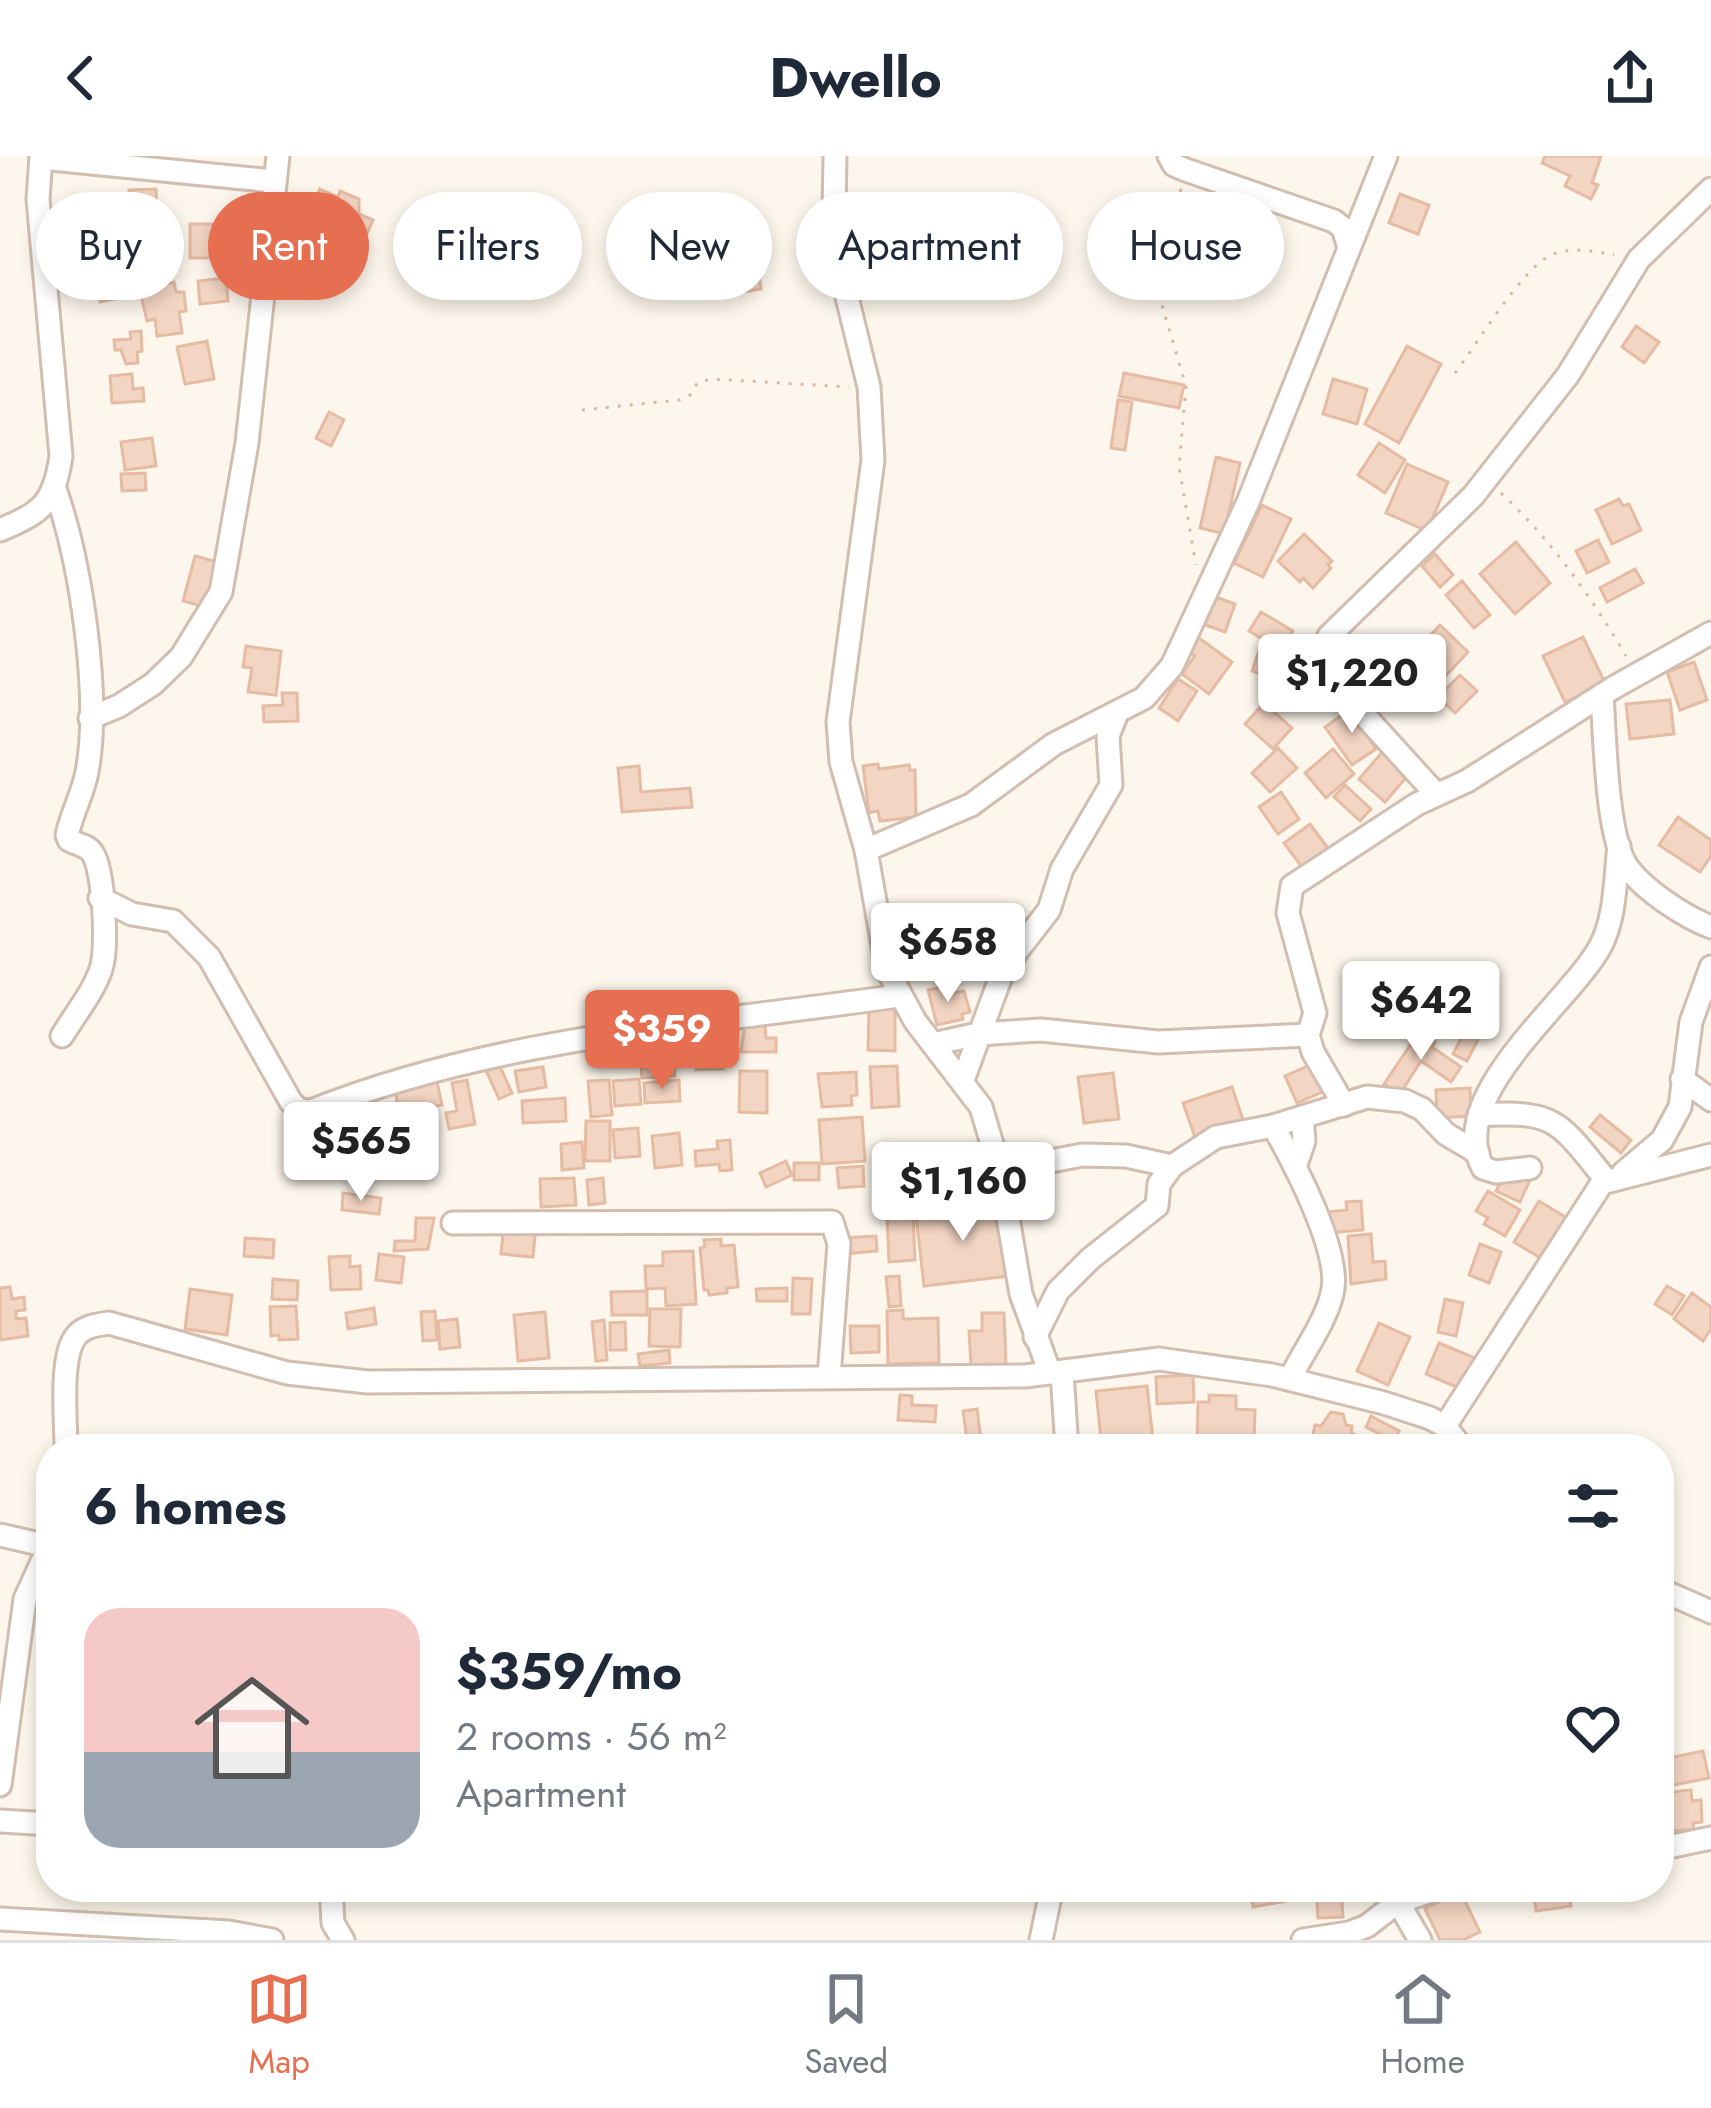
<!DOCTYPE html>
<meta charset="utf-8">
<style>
:root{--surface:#fff;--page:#f2f2f3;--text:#1f2937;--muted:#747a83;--line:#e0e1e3;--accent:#e76f51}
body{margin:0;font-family:Jost,sans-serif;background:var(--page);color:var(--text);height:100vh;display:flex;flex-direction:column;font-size:45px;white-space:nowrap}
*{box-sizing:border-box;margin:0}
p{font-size:39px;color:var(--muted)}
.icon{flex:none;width:66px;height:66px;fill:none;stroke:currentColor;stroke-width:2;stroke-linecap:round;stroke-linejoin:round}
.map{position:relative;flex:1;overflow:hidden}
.sheet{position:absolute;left:36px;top:1278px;width:1638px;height:468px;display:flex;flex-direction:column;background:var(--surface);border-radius:48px;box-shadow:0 6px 18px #0003}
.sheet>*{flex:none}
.banner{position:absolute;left:36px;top:36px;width:1641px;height:108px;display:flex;gap:24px}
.price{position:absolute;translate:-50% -102px;padding:0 27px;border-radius:12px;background:#fff;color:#222;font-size:39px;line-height:78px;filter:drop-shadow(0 3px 6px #0008)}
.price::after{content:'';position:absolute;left:50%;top:72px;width:36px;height:27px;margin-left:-18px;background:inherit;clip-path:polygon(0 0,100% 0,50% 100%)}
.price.on{background:var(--accent);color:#fff}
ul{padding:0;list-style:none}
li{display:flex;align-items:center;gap:36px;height:300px;padding:0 48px}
li span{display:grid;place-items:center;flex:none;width:336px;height:240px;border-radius:36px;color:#555}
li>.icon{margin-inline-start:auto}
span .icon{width:144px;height:144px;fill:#fffc;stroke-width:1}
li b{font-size:51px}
h2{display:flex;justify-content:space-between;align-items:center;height:144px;padding:0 48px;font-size:51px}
.tag{padding:0 42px;border-radius:54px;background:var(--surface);box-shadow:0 6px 18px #0003;font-size:42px;line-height:108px}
.tag.on{background:var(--accent);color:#fff}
header{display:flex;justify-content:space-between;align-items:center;height:156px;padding:0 48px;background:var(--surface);font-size:54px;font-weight:700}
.dock{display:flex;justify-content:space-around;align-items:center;height:168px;border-top:3px solid var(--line);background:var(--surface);font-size:33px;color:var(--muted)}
.dock a{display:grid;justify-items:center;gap:6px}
.dock .on{color:var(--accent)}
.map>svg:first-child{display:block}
.building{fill:#f3d5c3;stroke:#e6bba3;stroke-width:3}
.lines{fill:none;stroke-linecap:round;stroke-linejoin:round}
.minor-casing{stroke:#d1beb0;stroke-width:27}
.path{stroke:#d9b8a5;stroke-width:3;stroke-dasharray:3 9;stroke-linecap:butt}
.minor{stroke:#fff;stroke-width:21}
</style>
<header><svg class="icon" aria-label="back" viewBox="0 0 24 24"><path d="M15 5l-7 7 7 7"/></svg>Dwello<svg class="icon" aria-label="share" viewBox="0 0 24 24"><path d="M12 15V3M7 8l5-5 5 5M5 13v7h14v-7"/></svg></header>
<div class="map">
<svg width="1711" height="1784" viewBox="0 0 1711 1784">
<rect width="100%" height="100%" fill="#fdf6ec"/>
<g class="building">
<polygon points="1545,0 1601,0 1592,27 1598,29 1591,43 1565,30 1570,20 1542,7"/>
<polygon points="156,33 157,58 130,59 129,34"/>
<polygon points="320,33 338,41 340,35 359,43 359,58 373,64 365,82 309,57"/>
<polygon points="1400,38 1429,49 1418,78 1389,67"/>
<rect x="190" y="68" width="30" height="34"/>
<polygon points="232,73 262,73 262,107 232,106"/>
<polygon points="146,85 147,92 153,91 156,126 132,128 131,115 124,115 122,98 132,97 131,86"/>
<polygon points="759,116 761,133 726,139 723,122"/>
<polygon points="120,121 124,141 100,146 96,127"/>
<polygon points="226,122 228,145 200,148 198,125"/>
<polygon points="174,126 176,136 184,136 186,155 179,156 182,177 157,180 155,163 147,165 140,135"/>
<polygon points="1636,170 1659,186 1644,207 1622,191"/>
<polygon points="141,175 142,195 137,196 138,207 126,208 121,194 115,194 114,184 131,183 130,176"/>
<polygon points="207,185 214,223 185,228 177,191"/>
<polygon points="1407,190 1441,208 1399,287 1365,268"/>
<polygon points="1124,217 1184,229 1179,252 1119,240"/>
<polygon points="132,218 133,233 143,232 144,245 112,247 110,220"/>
<polygon points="1333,223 1367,233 1357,268 1323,258"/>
<polygon points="1118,244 1132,246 1125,294 1111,292"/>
<polygon points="329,256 344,264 331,290 316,282"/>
<polygon points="152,282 156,310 125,314 121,286"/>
<polygon points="1379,287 1405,304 1385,337 1358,319"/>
<polygon points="1216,301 1240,307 1224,378 1200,372"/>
<polygon points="1407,308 1448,326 1427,375 1386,357"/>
<polygon points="145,317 146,334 122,335 121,318"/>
<polygon points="1619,343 1623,350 1629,348 1641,374 1612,388 1596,354"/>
<polygon points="1262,349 1291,363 1263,421 1234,407"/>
<polygon points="1304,378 1332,405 1328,409 1331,412 1313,432 1303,422 1300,426 1278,405"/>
<polygon points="1598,384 1609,406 1587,417 1576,395"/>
<polygon points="1516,386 1550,427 1515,458 1480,418"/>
<polygon points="1435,398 1453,419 1440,431 1422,410"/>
<polygon points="195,400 221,407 208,452 183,445"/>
<polygon points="1635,413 1643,427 1607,446 1600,432"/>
<polygon points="1462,425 1490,459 1474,472 1446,439"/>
<polygon points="1213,440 1235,448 1225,476 1203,468"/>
<polygon points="1261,456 1293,475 1281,494 1249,475"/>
<polygon points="1440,469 1468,496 1422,545 1394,518"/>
<polygon points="1583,481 1605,527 1565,546 1543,500"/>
<polygon points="1199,482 1232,506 1209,538 1182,518 1195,500 1189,496"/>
<polygon points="246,490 281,495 276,539 248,536 252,512 243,511"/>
<polygon points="1259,495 1288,505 1281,525 1252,515"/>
<polygon points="1694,506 1707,544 1680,554 1667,516"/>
<polygon points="1460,519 1477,535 1455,557 1438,541"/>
<polygon points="1178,523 1197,535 1178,565 1159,552"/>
<polygon points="282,537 297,537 298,565 264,566 263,550 283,549"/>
<polygon points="1670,544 1674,578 1630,583 1626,548"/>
<polygon points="1264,547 1292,572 1273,593 1245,568"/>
<polygon points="1352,552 1372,574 1366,578 1376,593 1352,609 1325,571"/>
<polygon points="1278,592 1297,612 1270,636 1252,617"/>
<polygon points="1333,593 1354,618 1326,642 1305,617"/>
<polygon points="1385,593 1411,616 1385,646 1359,623"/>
<polygon points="878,608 879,613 909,609 910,614 915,614 916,661 880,665 878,655 869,657 863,610"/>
<polygon points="639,610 641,636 690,632 692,651 622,656 618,612"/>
<polygon points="1345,629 1371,653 1360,665 1334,641"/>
<polygon points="1281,636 1299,663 1278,678 1259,651"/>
<polygon points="1678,661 1711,684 1711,700 1700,716 1659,689"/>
<polygon points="1310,668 1330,695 1304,714 1284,687"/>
<polygon points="951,829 953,837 964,835 970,856 962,858 963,863 937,869 928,834"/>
<polygon points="869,851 895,852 895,895 868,894"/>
<polygon points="1469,867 1483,874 1467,905 1453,898"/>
<polygon points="721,869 723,913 696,914 694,870"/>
<polygon points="745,869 765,869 766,882 776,882 776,896 741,896"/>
<polygon points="1419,876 1435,886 1432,891 1461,911 1451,926 1421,905 1400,938 1384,928"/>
<polygon points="672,883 675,920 642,922 639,885"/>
<polygon points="498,906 512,937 499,943 485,912"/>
<polygon points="1317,906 1329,933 1297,947 1285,920"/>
<polygon points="897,910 899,950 872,952 870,911"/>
<polygon points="543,911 546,931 519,936 515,915"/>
<polygon points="740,915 767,915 767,957 739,956"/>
<polygon points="856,916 857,939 851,940 852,949 822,951 818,918"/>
<polygon points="1113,917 1119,963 1084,967 1078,921"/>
<polygon points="639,923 641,948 615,950 613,925"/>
<polygon points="467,924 475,968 449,973 446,957 457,955 452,927"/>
<polygon points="609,924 612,959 591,961 588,925"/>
<polygon points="679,924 680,945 645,947 644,927"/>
<polygon points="437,926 442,949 399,957 395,934"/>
<polygon points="1232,931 1244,967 1196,984 1183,947"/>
<polygon points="1470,932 1471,960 1437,962 1436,934"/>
<polygon points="565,942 566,965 523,967 522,945"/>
<polygon points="340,956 345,983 305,991 300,963"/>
<polygon points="1600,959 1631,984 1621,997 1590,971"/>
<polygon points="862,961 865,1005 822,1008 819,964"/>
<polygon points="382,965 390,965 391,987 363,989 362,971 382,970"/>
<polygon points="586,965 610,965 610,1005 585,1005"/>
<polygon points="638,972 640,1000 615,1002 613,974"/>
<polygon points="415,974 436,977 436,987 431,987 431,992 435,992 431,1015 405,1015 406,982 415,982"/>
<polygon points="679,977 682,1009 655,1012 652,980"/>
<polygon points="730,984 732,1014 720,1015 719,1008 696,1010 695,995 718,993 717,985"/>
<polygon points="582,986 584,1012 562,1014 561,988"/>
<polygon points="985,987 990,1030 931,1038 926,995"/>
<polygon points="885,1001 913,1002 912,1040 884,1039"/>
<polygon points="786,1005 792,1019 766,1031 760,1017"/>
<rect x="794" y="1007" width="25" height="17"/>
<polygon points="863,1010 864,1030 839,1032 837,1012"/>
<polygon points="1514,1016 1530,1024 1520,1046 1496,1035 1504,1019"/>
<polygon points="574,1022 576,1049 541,1051 540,1023"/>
<polygon points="603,1022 605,1047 589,1049 587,1024"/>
<polygon points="1488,1035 1520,1054 1505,1080 1484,1068 1488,1062 1476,1055"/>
<polygon points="343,1037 381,1042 379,1058 342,1054"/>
<polygon points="1361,1045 1363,1074 1328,1077 1326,1056 1347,1054 1346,1046"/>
<polygon points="1539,1045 1567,1062 1542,1103 1514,1086"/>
<polygon points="979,1047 979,1053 1002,1050 1010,1120 924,1130 916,1060 930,1059 929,1053"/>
<polygon points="913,1058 915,1104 889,1106 887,1059"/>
<polygon points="416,1062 434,1062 428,1093 394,1095 395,1085 415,1085"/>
<polygon points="504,1067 536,1070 533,1101 501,1098"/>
<polygon points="1371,1078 1373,1106 1385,1105 1386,1123 1351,1128 1348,1080"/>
<polygon points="876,1080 877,1095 844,1098 843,1082"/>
<polygon points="245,1082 274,1084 273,1102 244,1100"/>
<polygon points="721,1083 721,1090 734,1089 738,1131 727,1132 727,1137 709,1139 708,1134 704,1134 700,1092 705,1091 704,1084"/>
<polygon points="1480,1088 1501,1096 1489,1127 1469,1119"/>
<polygon points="693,1095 696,1148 666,1150 665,1132 646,1133 645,1110 663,1110 663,1096"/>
<polygon points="379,1098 404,1101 401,1127 376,1124"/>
<polygon points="350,1100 350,1111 360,1110 361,1133 331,1134 329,1101"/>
<polygon points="899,1120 901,1150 889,1151 886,1121"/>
<polygon points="793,1122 812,1123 810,1158 792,1158"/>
<polygon points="273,1123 298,1125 297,1144 272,1143"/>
<polygon points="1667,1130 1684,1140 1672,1159 1655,1148"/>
<polygon points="10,1131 12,1143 24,1141 25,1154 16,1155 16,1163 26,1162 28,1180 0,1184 0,1132"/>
<polygon points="787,1132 787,1145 757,1145 756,1133"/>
<polygon points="190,1133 232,1139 227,1179 185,1173"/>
<polygon points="647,1135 647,1159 612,1159 611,1136"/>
<polygon points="1692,1137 1711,1151 1711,1173 1703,1185 1674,1163"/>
<polygon points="1445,1143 1463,1147 1456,1180 1438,1176"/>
<polygon points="296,1150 298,1183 279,1184 279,1179 271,1180 270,1151"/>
<polygon points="374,1152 376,1168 348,1173 346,1157"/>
<polygon points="650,1153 681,1153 680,1191 649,1190"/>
<polygon points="903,1154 903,1163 938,1162 939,1207 888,1208 887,1155"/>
<polygon points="435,1155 437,1184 423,1185 421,1156"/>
<polygon points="545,1156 549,1202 518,1205 514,1159"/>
<polygon points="982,1157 1004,1157 1006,1208 971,1209 969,1175 982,1175"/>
<polygon points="457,1163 460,1191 440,1193 438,1165"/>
<polygon points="604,1164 607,1204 596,1205 592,1166"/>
<polygon points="625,1166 626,1194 610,1194 610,1167"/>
<polygon points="1379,1167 1410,1181 1388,1229 1357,1215"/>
<polygon points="850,1170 879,1170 879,1196 851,1197"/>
<polygon points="1439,1187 1475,1202 1461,1233 1426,1218"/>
<polygon points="669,1194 670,1207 640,1210 638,1198"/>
<polygon points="1193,1219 1194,1246 1157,1248 1156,1221"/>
<polygon points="1147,1230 1154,1293 1102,1293 1096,1235"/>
<polygon points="900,1239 912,1240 912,1249 936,1250 935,1266 898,1264"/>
<polygon points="1209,1239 1236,1240 1236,1253 1255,1254 1254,1289 1197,1287 1198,1246 1209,1246"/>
<polygon points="977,1253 981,1283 967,1284 963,1255"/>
<polygon points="1331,1256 1343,1258 1346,1269 1352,1270 1351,1277 1356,1279 1353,1293 1310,1293 1315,1269 1321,1270"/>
<polygon points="1371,1260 1399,1275 1394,1285 1366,1271"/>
<polygon points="1703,1595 1709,1622 1659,1632 1659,1604"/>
<polygon points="1691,1634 1692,1645 1701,1644 1702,1666 1693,1667 1694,1673 1671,1675 1670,1654 1662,1655 1663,1641 1672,1641 1672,1636"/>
<polygon points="1264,1731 1288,1731 1291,1744 1253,1751 1250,1733"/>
<polygon points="1341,1731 1343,1761 1318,1762 1316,1732"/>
<polygon points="1533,1731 1568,1731 1571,1750 1536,1755"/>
<polygon points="1460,1735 1480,1776 1463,1784 1440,1784 1425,1753"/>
</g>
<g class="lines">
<defs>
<g id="minor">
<polyline points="835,0 834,57 845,133 869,231 873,304 838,566 841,606 866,694 887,813 915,865 981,951 1000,1015 1021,1138 1050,1217"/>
<polyline points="1169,0 1174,9 1186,14 1334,65 1343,72 1349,92"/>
<polyline points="41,2 273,25"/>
<path d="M56,336C81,408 101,540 87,616C83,637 72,657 67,679L69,684C78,689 88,689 93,698C104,716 108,793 101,813C93,837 75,858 62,880"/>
<path d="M0,374C43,356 54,347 61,300L38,43L41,0"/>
<path d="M1602,539C1605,579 1606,682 1628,712C1645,735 1685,761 1711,771"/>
<polyline points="90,562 119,550 153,528 181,501 221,436 247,287 278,0"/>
<polyline points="1436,638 1355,549 1333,540 1319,518 1317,505 1329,480 1473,340 1568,219 1639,103 1711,33"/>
<polyline points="866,694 971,649 1054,588 1144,542 1172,510 1248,346 1386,0"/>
<path d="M100,742L132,758L173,765L209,801L291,946L299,954L311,955C496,881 703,868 898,840"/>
<polyline points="933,888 978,878 1041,874 1158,886 1308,879"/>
<polyline points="1682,923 1711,944"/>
<polyline points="963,924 1004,812 1049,754 1062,713 1111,629 1108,580 1117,557"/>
<polyline points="1344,949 1313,896 1308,879 1315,857 1288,757 1292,730 1417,648 1467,625 1613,532 1711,477"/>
<path d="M1479,959C1557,954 1559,966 1607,1025"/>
<path d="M1273,970C1293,1005 1343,1098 1332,1138C1325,1167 1303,1196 1290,1223"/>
<polyline points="1295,1011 1304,985 1302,961"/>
<path d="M1530,1012L1496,1016L1483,1012C1444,940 1570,846 1600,791C1616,762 1615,722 1619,690"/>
<polyline points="1000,1015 1082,999 1126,1000 1172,1010 1216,981 1273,970 1367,941 1405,945 1422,953 1446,978 1478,997"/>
<polyline points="1623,1017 1662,984 1680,951 1691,866 1711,811"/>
<polyline points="453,1067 832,1066 839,1088 829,1221"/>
<polyline points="1035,1181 1058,1135 1090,1103 1157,1050 1159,1028 1172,1010"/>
<polyline points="1062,1216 1067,1293"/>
<polyline points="1445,1270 1602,1027 1711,999"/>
<path d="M66,1293C66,1266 60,1206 74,1183C81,1171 95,1169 109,1167L287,1217L368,1226L1025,1220L1159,1203L1272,1219L1384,1247L1430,1262L1445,1270L1463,1293"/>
<polyline points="0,1379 48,1390"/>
<polyline points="1659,1433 1711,1456"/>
<polyline points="0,1629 25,1443 51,1386"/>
<polyline points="0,1665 51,1668"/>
<polyline points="1659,1693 1711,1682"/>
<polyline points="331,1731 333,1767 343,1784"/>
<polyline points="1394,1731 1398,1746 1420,1784"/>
<polyline points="0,1763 229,1776 272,1784"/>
<polyline points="1041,1784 1052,1731"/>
<polyline points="1303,1784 1349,1777 1367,1770 1398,1746 1444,1731"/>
</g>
</defs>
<use href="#minor" class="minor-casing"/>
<g class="path">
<polyline points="1181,33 1158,119 1158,136 1186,230 1179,311 1196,409"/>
<path d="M1455,217C1477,188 1520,116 1549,100C1568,90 1594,95 1614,99"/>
<polyline points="582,254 679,244 690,239 698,226 713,223 849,231"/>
<path d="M1501,337C1552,385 1590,439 1626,500"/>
</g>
<use href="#minor" class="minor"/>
</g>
</svg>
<b class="price" style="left:1352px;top:580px">$1,220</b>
<b class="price" style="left:948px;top:849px">$658</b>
<b class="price" style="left:1421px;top:907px">$642</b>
<b class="price on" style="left:662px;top:936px">$359</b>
<b class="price" style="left:361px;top:1048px">$565</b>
<b class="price" style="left:963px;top:1088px">$1,160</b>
<div class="banner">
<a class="tag">Buy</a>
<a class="tag on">Rent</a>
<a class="tag">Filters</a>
<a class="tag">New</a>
<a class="tag">Apartment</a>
<a class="tag">House</a>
</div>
<section class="sheet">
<h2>6 homes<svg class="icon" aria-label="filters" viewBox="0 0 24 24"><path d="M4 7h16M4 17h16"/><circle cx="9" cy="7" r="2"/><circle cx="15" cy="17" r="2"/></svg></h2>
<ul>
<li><span style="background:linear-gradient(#f6c9c9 60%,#9aa5b1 0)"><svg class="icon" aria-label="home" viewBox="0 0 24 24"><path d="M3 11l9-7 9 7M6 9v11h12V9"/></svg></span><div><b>$359/mo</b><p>2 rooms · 56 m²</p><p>Apartment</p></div><svg class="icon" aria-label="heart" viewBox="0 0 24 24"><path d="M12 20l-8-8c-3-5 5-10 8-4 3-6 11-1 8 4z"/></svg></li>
</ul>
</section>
</div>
<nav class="dock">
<a class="on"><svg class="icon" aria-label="map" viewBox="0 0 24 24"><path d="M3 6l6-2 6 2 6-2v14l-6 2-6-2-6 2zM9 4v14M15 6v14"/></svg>Map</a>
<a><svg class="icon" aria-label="saved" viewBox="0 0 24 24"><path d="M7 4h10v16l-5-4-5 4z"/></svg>Saved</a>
<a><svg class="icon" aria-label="home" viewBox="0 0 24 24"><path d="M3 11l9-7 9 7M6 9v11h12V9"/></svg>Home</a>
</nav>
